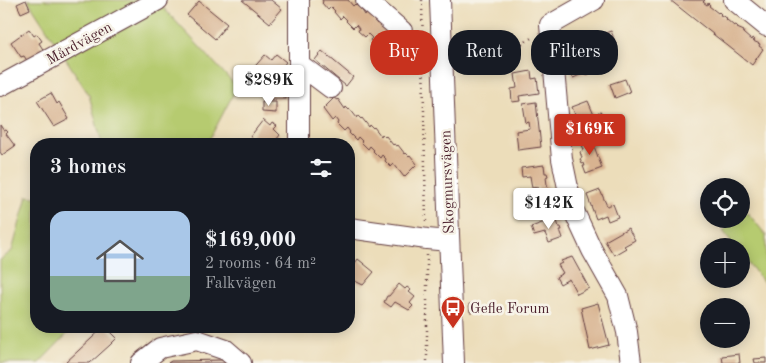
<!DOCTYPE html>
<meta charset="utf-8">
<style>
:root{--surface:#171b24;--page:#242831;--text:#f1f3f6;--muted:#9ea1a6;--accent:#c8321e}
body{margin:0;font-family:"Old Standard TT",serif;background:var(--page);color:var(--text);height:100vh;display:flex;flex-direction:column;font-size:19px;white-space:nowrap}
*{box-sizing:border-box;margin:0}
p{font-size:16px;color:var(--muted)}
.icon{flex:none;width:28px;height:28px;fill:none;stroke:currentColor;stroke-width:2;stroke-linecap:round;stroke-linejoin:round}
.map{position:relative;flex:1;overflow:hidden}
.sheet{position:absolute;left:30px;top:138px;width:325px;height:195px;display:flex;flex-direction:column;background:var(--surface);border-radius:20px;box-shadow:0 2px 12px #0003}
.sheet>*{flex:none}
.hud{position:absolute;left:370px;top:30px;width:320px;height:45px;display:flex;gap:10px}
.fabs{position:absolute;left:700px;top:178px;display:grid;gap:10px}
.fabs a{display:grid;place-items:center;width:50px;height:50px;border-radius:50%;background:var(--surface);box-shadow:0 2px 12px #0003;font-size:25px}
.price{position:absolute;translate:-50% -42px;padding:0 11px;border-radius:5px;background:#fff;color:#222;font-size:16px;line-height:32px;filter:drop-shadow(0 1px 2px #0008)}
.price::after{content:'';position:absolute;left:50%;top:30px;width:15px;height:11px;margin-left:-8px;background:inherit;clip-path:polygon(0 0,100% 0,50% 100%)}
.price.current{background:var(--accent);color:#fff}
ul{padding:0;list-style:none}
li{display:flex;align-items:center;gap:15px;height:125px;padding:0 20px}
li span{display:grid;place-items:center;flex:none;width:140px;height:100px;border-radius:15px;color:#555}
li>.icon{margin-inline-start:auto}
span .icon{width:60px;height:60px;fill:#fffc;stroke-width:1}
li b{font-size:21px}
h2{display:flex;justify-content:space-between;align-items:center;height:60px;padding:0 20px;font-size:21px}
.pill{padding:0 18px;border-radius:20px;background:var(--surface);box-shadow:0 2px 12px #0003;font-size:18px;line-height:45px}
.pill.current{background:var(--accent);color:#fff}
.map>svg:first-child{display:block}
.green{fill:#b6cb6f;stroke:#80754d}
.building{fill:#d8b390}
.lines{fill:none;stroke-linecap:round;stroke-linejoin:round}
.minor-casing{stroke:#623c40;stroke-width:22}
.path{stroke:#623c40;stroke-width:2.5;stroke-dasharray:1 4;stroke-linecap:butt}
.minor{stroke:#fff;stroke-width:20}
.labels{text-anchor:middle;stroke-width:5;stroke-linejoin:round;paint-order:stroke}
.street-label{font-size:15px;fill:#4a1f2b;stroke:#f7f3e8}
.poi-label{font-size:15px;fill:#4a1f2b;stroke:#f7f3e8;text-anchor:start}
</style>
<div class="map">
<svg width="766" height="363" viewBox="0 0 766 363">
<rect width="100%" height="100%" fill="#f7f3e8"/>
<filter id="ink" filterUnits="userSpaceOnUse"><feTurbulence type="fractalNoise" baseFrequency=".02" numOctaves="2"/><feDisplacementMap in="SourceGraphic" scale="10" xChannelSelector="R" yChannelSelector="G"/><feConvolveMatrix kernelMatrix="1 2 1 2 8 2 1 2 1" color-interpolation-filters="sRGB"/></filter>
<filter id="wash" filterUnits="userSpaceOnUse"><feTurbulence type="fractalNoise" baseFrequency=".0096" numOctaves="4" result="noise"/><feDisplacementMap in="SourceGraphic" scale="20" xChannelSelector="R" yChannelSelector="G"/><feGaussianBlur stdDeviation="1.12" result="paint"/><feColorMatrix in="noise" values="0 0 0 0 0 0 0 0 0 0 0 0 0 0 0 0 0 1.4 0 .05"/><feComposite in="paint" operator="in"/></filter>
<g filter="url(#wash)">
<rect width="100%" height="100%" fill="#ecddba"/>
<g class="green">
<polygon points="28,0 156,0 237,87 207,144 102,144 89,95"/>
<polygon points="27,196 36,197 36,326 75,326 39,363 0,363 0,260 12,251"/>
<polygon points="747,212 766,235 766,285 741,254 741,246 735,246 723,231 738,219 741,219 741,217"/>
</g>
<g id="blocks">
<g class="building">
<polygon points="26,0 30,9 21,13 17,4"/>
<polygon points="242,0 271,0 282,9 270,23"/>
<polygon points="322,0 348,0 353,6 355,4 358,7 359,6 365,15 367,14 373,17 372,18 377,24 379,22 402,42 403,41 407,42 414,52 401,65 394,58 396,57 392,53 389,56 382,49 384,47 380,44 377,47 370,40 372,38 368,34 365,37 358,31 359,29 356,25 353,28 346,21 347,20 343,16 340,19 334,12 335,11 331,7 328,10 322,3 323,2"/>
<polygon points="670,0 705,0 703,2 707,5 708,3 710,5 709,6 718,13 719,12 721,14 720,15 727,18 726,19 734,26 736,25 738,27 737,28 744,31 743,33 751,40 752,38 755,40 753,41 760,44 759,46 763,49 752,65"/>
<polygon points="199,1 227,24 215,39 187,15"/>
<polygon points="29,29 34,36 37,34 42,41 39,43 44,51 28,62 24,56 21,57 11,42"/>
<polygon points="611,31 616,44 597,51 592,38"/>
<polygon points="322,51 353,77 346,86 315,60"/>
<polygon points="593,53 599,68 588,72 589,74 586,75 585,73 573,78 567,63"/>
<polygon points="276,54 286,62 271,82 264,76 259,82 249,73 265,55 271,60"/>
<polygon points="531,71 532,79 537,78 539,93 519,96 520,101 512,102 511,89 517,88 515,74"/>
<polygon points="625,79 630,92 615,98 610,84"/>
<rect x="268" y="91" width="18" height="8"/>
<polygon points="51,93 57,104 59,102 69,119 54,127 37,101"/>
<polygon points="334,98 337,100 338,99 345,109 346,107 349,110 350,109 357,118 358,116 361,119 362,118 369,127 370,125 373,128 374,127 381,136 382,134 385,137 386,136 393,145 394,144 397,146 398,145 405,154 406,153 409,156 410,155 417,164 404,177 394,164 391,167 385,161 386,159 382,155 380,158 373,151 374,150 370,146 368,149 361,142 362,141 358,137 356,140 349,133 350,132 347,128 344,131 337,124 338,122 335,118 332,121 323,109"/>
<polygon points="588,101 594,115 601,112 604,122 597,124 596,123 581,129 572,107"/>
<polygon points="262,102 276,102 276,113 262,112"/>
<polygon points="536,102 541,147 518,150 516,131 530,129 529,122 526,123 523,104"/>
<polygon points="263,120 270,126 272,123 277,126 274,129 280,135 273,144 266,144 262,140 258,144 250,137"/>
<polygon points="0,125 4,131 6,130 8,132 6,134 15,146 2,155 0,152"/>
<polygon points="593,137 596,145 594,146 602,168 586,174 583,166 585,166 584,163 582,164 580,159 582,158 580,152 584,150 581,142"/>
<polygon points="544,165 545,173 547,173 548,176 546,177 547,185 554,212 535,217 529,197 540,194 538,187 532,188 530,176 522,177 521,168"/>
<polygon points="600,190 607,206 613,204 618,217 608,221 606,215 596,219 587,195"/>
<polygon points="556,218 559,227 561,227 562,230 560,230 563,238 549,243 545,233 534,236 531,227"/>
<polygon points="628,228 635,240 624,246 626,248 614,255 605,241"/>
<polygon points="572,257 589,288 577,294 569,279 560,284 556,277 563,273 558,265 562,263 561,261"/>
<polygon points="358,259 374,272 363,285 351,279 349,282 349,271"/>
<polygon points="399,284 405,289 407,287 411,290 409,292 415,297 410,303 413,306 409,310 395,302 391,307 384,302 387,296 389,296"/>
<polygon points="598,303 609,345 590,350 581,308"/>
<polygon points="469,304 472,304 473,312 470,312"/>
<polygon points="105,326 117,338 110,345 90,363 65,363"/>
<polygon points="739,354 740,363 723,363 722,356"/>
<polygon points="766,358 766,363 755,363 754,359"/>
<polygon points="171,361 222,360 233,361 233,363 168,363"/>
</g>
</g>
</g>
<g filter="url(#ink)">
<use href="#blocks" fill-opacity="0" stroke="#623c40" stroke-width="1"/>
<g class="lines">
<defs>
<g id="minor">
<polyline points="366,0 402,31"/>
<polyline points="440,0 454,363"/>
<polyline points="594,0 550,25 562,159 572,207 592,250 618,296 627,332 631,363"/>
<polyline points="734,0 766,26"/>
<polyline points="299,64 331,88"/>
<polyline points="0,86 158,0"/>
<polyline points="299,144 299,0"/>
<polyline points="349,228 427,239 449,241"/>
<polyline points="141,363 160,348 197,340 226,350 241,363"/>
</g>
</defs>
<use href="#minor" class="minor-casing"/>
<g class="path">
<polyline points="422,0 426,224"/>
<polyline points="457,64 500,60 534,36"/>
<polyline points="427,255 427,363"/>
</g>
<use href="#minor" class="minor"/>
</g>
</g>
<defs>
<symbol id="bus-pin" viewBox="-11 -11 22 30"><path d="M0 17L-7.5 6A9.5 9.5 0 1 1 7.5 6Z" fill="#c8321e" stroke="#f7f3e8"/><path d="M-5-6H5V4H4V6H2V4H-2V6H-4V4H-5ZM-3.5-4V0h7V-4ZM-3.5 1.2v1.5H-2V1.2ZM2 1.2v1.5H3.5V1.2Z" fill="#fff"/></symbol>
</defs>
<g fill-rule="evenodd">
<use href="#bus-pin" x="439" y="294" width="28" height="38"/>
</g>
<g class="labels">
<g class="street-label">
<text transform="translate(79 43) rotate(-29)" y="5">Mårdvägen</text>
<text transform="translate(447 182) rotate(-92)" y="5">Skogmursvägen</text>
</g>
<g class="poi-label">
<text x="470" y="313">Gefle Forum</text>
</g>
</g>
</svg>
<div class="fabs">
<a><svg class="icon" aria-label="locate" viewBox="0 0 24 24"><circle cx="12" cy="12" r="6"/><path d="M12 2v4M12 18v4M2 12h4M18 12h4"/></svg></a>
<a>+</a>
<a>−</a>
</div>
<b class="price" style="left:269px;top:107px">$289K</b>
<b class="price current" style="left:590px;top:156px">$169K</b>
<b class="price" style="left:549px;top:230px">$142K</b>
<div class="hud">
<a class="pill current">Buy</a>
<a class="pill">Rent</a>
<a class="pill">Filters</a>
</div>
<section class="sheet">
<h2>3 homes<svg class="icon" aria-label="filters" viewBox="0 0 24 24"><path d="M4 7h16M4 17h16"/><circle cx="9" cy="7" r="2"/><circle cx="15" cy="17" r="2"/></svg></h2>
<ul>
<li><span style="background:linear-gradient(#a9c7e8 65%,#7fa58c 0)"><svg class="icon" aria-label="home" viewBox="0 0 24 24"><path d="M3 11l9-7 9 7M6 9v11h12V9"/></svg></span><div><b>$169,000</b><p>2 rooms · 64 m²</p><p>Falkvägen</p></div></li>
</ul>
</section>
</div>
